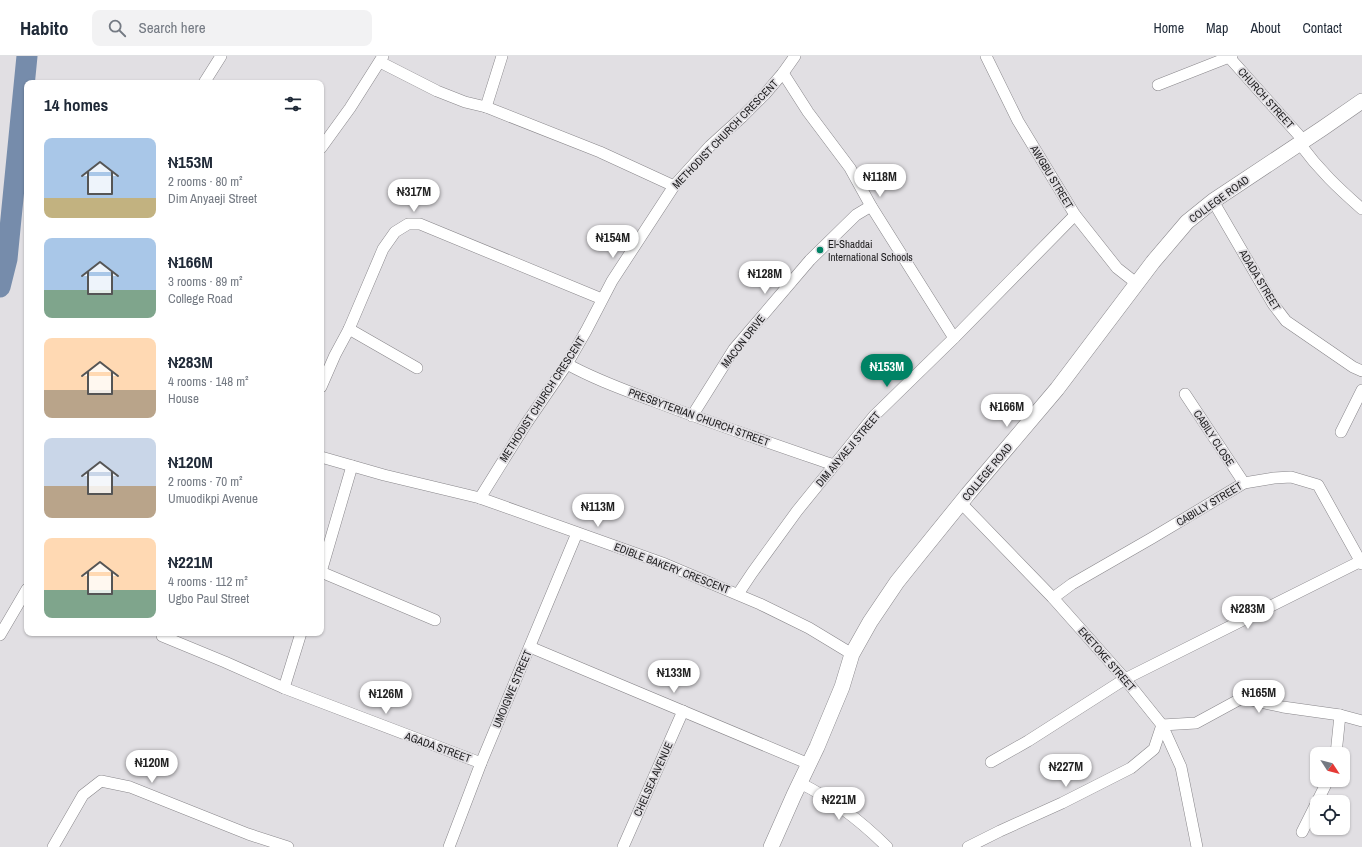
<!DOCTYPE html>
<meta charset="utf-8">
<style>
:root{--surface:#fff;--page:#f2f2f3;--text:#1f2937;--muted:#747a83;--line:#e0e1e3;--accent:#008365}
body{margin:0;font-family:"Archivo Narrow",sans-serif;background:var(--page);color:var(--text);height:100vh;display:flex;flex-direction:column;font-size:15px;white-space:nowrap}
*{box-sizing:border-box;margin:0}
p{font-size:13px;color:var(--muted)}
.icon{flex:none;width:22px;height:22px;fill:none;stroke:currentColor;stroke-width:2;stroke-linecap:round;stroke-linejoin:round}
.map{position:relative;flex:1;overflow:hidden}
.panel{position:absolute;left:24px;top:24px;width:300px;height:556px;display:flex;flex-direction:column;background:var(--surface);border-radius:8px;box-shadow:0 1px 3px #0004}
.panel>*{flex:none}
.needle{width:26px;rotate:126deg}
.controls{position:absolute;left:1310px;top:691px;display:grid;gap:8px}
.controls a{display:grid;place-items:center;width:40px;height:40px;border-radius:8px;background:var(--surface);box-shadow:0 1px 3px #0004;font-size:20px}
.price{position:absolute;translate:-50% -34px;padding:0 9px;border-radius:14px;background:#fff;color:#222;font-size:13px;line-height:26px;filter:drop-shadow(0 1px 2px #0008)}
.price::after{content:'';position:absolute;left:50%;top:24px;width:12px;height:9px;margin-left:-6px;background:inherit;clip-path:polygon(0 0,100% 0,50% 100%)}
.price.on{background:var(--accent);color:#fff}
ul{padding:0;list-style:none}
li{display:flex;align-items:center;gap:12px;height:100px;padding:0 20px}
li span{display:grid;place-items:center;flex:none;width:112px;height:80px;border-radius:8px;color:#555}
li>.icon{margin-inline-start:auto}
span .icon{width:48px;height:48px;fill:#fffc;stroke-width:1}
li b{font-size:17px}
h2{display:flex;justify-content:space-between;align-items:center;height:48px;padding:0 20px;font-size:17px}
header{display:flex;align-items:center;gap:24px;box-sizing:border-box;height:56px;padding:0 20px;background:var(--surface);border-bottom:1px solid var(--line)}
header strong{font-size:19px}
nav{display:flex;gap:22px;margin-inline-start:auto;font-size:14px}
.search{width:280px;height:36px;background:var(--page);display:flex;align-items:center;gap:10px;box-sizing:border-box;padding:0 14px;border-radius:8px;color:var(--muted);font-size:15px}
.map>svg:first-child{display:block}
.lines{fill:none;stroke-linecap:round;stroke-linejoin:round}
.river{stroke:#768cab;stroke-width:21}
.street-casing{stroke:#88868a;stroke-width:12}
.secondary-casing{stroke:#88868a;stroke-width:16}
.street{stroke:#fff;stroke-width:11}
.secondary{stroke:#fff;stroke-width:15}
.poi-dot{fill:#008365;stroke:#e1dfe3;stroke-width:1.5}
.labels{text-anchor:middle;stroke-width:3.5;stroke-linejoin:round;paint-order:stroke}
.street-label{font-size:11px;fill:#1d1c1e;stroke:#e1dfe3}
.poi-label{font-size:11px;fill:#1d1c1e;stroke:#e1dfe3;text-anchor:start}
</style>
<header>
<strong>Habito</strong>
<div class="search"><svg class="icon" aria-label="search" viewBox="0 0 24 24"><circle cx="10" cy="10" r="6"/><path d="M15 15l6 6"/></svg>Search here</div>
<nav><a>Home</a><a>Map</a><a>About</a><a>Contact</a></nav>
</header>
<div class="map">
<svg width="1362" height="791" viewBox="0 0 1362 791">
<rect width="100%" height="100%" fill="#e1dfe3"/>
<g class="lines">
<polyline class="river" points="0,231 7,203 27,0"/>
<defs>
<g id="street">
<polyline points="986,0 1018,65 1075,159 1117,212 1131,223 1138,226"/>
<polyline points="1228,0 1304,85"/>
<polyline points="380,6 437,35 465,46 486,51 600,96 674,130"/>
<polyline points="783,17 808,56 850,112 871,150 954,282"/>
<polyline points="204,27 221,0"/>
<polyline points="1158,29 1232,0"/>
<polyline points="486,51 502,0"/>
<path d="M1300,88C1319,114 1338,132 1362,153"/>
<polyline points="321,92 350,52 383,0"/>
<polyline points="1213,145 1273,248 1286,265 1353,311 1362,315"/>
<polyline points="349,273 417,312"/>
<path d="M567,308C594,323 622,333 651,344C711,367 773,388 834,409"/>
<polyline points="321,331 335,299 349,273 383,193 395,176 408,168 420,168 602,243"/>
<polyline points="1185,338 1244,427"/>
<polyline points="692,360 734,293 810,204 856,159 871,150"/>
<polyline points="1341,376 1362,334"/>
<polyline points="321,401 384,419 480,442 665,508 760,548 809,572 852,598"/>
<polyline points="480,442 526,368 567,308 586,275 612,225 674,130 710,90 742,61 765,38 783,17 795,0"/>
<polyline points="961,447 1053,542 1125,623 1162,669 1181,711 1197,791"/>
<polyline points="321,516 435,564"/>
<polyline points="321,516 352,410"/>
<polyline points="738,538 752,517 797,455 874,360 954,282 1075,159"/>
<polyline points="1053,542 1072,528 1152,482 1244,427 1274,422 1291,421 1318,429 1362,508"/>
<polyline points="0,579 27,533"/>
<polyline points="162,580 225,606 284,632 481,707"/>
<polyline points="530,591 809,708"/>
<polyline points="284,632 301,577"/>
<polyline points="1336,698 1340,659"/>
<polyline points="991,706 1028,685 1125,623 1361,505"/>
<path d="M800,727C832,743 861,765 887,791"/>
<polyline points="1317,746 1328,724"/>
<polyline points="1302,776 1317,746"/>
<polyline points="53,791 83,739 101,725 130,731 248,778 288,791"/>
<polyline points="449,791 481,707 577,477"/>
<polyline points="623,791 683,655"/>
<polyline points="968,791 1000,775 1062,747 1131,712 1154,693 1162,669 1196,667 1242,642 1283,651 1340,659 1362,665"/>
</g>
<polyline id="secondary" points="771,791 794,739 817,691 842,631 852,598 870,566 897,526 917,501 968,438 1057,333 1153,206 1187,166 1213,145 1323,72 1362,45"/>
</defs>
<use href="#street" class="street-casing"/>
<use href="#secondary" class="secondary-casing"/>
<use href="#street" class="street"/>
<use href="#secondary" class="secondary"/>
</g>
<circle class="poi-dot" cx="820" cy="194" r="4"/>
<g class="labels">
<g class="street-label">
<text transform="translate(1266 42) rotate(48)" y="4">CHURCH STREET</text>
<text transform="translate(725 78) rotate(-46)" y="4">METHODIST CHURCH CRESCENT</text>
<text transform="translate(1052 121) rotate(59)" y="4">AWGBU STREET</text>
<text transform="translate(1219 143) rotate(-36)" y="4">COLLEGE ROAD</text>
<text transform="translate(1260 224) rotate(59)" y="4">ADADA STREET</text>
<text transform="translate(743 285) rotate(-52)" y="4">MACON DRIVE</text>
<text transform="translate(542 343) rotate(-57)" y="4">METHODIST CHURCH CRESCENT</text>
<text transform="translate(699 361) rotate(20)" y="4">PRESBYTERIAN CHURCH STREET</text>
<text transform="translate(1214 382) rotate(57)" y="4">CABILY CLOSE</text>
<text transform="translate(848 393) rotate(-50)" y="4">DIM ANYAEJI STREET</text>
<text transform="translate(987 416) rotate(-50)" y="4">COLLEGE ROAD</text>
<text transform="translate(1209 448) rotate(-31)" y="4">CABILLY STREET</text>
<text transform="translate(672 512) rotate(21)" y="4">EDIBLE BAKERY CRESCENT</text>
<text transform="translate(1107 603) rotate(49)" y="4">EKETOKE STREET</text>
<text transform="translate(512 633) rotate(-67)" y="4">UMOIGWE STREET</text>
<text transform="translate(438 691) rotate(20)" y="4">AGADA STREET</text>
<text transform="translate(653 723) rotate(-66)" y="4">CHELSEA AVENUE</text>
</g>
<g class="poi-label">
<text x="828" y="192">El-Shaddai<tspan x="828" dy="13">International Schools</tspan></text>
</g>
</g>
</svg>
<div class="controls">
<a><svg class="needle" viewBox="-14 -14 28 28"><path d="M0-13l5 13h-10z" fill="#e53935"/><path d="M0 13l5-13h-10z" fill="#747a83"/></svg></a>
<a><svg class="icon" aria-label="locate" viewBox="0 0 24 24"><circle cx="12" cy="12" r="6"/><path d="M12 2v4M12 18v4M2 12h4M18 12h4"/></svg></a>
</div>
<b class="price" style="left:880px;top:142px">₦118M</b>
<b class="price" style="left:414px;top:157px">₦317M</b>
<b class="price" style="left:613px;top:203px">₦154M</b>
<b class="price" style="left:765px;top:239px">₦128M</b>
<b class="price on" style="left:887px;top:332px">₦153M</b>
<b class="price" style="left:1007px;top:372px">₦166M</b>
<b class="price" style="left:598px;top:472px">₦113M</b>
<b class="price" style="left:1248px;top:574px">₦283M</b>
<b class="price" style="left:674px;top:638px">₦133M</b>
<b class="price" style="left:1259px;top:658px">₦165M</b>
<b class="price" style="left:386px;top:659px">₦126M</b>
<b class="price" style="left:152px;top:728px">₦120M</b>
<b class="price" style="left:1066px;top:732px">₦227M</b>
<b class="price" style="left:839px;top:765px">₦221M</b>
<section class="panel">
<h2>14 homes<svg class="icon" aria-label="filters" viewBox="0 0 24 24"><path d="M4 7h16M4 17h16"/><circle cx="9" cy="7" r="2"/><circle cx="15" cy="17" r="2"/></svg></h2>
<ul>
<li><span style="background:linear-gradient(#a9c7e8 75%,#c2b280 0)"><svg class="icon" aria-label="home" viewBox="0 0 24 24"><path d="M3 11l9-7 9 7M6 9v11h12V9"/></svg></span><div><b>₦153M</b><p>2 rooms · 80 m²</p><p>Dim Anyaeji Street</p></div></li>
<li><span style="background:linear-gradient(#a9c7e8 65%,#7fa58c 0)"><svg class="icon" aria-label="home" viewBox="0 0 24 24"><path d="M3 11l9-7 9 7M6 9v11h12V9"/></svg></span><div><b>₦166M</b><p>3 rooms · 89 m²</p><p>College Road</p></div></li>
<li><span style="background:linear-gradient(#ffd9b3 65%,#b9a48a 0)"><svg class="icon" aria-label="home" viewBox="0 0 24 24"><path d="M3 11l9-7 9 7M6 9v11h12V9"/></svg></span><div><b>₦283M</b><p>4 rooms · 148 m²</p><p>House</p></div></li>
<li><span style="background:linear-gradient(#c9d6e8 60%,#b9a48a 0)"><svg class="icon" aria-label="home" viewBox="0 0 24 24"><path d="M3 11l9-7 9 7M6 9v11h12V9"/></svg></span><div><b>₦120M</b><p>2 rooms · 70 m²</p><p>Umuodikpi Avenue</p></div></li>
<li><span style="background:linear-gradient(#ffd9b3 65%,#7fa58c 0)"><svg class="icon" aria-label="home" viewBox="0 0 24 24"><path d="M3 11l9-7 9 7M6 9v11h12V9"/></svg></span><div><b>₦221M</b><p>4 rooms · 112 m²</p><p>Ugbo Paul Street</p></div></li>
</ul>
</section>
</div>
